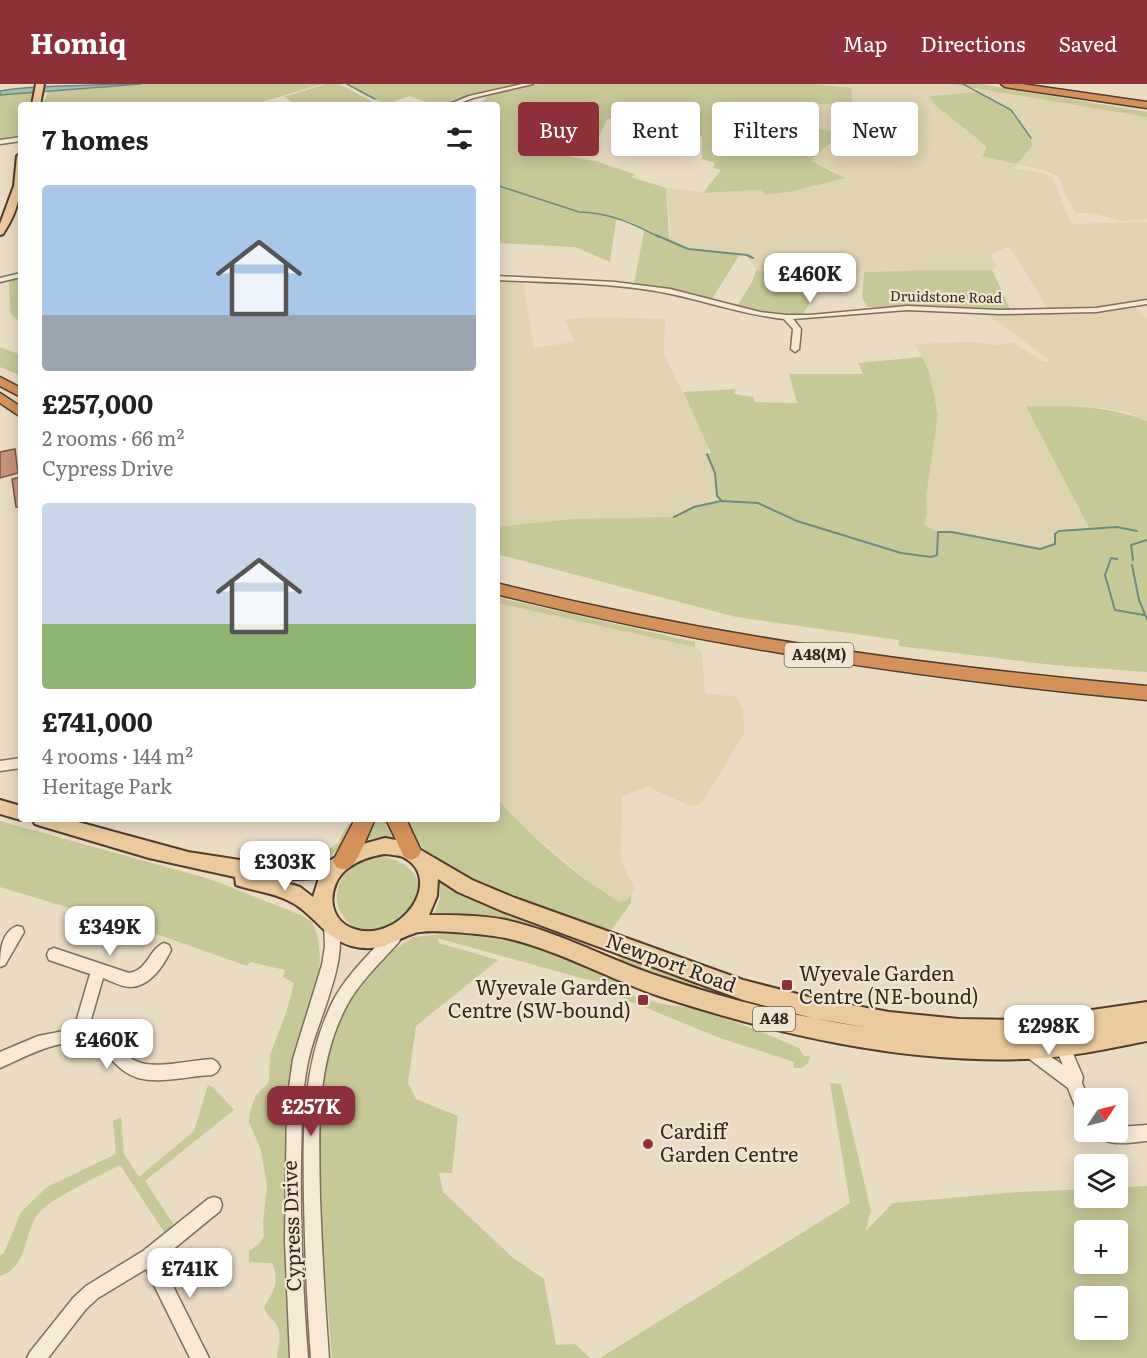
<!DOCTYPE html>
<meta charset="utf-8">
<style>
:root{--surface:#fff;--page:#f6f6f6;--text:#202124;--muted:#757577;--accent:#8e303a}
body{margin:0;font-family:Literata,serif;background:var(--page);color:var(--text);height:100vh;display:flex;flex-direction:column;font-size:22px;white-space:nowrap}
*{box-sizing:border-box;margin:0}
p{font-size:20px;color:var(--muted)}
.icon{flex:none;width:33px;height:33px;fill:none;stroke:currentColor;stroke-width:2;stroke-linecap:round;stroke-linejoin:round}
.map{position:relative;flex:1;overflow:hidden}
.drawer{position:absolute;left:18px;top:18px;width:482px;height:720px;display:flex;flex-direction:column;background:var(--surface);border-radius:6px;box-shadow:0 3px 15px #0003}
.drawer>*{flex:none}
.guide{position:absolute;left:518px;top:18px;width:538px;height:54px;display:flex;gap:12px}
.needle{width:39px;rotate:55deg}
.fabs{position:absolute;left:1074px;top:1004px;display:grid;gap:12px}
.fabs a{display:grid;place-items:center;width:54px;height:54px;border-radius:6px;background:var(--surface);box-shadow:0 3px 15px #0003;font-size:30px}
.price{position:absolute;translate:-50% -51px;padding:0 14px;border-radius:12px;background:#fff;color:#222;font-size:20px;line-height:39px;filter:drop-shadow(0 2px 3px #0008)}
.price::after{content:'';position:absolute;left:50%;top:36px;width:18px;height:14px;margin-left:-9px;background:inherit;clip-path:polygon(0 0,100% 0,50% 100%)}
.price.current{background:var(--accent);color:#fff}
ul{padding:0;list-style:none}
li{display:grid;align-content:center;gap:12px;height:318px;padding:0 24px}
li span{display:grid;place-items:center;height:186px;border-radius:6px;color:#555}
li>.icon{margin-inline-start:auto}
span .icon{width:108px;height:108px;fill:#fffc;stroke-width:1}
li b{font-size:26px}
h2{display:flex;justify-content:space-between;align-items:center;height:72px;padding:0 24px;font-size:26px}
.pill{padding:0 21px;border-radius:6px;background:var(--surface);box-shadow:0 3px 15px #0003;font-size:21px;line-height:54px}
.pill.current{background:var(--accent);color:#fff}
header{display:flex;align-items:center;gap:36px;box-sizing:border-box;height:84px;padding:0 30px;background:var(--accent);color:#fff}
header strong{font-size:28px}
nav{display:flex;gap:33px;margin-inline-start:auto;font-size:21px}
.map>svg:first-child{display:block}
.farmland{fill:#dfd3b1;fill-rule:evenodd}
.green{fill:#c7c898;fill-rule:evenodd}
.water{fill:#a5beb4;stroke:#6d8b80;stroke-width:1.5}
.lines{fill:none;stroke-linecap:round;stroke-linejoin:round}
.stream-far1{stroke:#6d8b80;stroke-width:1.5}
.stream{stroke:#6d8b80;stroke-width:2}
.building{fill:#c6937c;stroke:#815543;stroke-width:1.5}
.minor-casing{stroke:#836d5b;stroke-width:3}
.major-casing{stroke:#513c2f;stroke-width:4}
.highway-casing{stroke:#513c2f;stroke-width:3}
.minor{fill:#f6e9d6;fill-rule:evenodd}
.major{fill:#ebcb9d;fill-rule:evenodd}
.highway{fill:#d4925a;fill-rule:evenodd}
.poi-dot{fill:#8e303a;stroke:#f2e6d2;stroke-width:2}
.labels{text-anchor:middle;stroke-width:4.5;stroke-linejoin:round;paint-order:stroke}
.far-street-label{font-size:14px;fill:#34271e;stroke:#f2e6d2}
.shield{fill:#f2e6d2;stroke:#6d6054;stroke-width:1.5}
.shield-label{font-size:15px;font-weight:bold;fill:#34271e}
.near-street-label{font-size:20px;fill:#34271e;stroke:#f2e6d2}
.near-poi-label{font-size:20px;fill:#34271e;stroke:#f2e6d2;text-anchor:start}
</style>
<header>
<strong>Homiq</strong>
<nav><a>Map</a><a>Directions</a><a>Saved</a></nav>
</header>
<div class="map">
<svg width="1147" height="1274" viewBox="0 0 1147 1274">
<rect width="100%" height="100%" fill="#eadbc3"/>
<g class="farmland">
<path d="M816,0H950L1147,33V135L1123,137L1092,129H1076L1066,112L1059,93L1049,88L1017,80L1014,84L1042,89L1052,93L1071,140L1147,138V215L1096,224L1048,225L1009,162L992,170V174L997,181L992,186L821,188L756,186L746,171L696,167L669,155L670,142L666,104L712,109L760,106L766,111L813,103L837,88L811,77L813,73L833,60L842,49L820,46L816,43L813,33L816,22L820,20L846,19L841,2ZM978,9L1011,26L1031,54L1030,61L983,71L985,61L935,21L933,11Z"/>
<polygon points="497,196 523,197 534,264 574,258 565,236 589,233 665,235 664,270 710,366 703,369 707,370 715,389 717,412 721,417 694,423 674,433 497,443"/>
<polygon points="1135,224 1147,234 1147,337 1127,328 1105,324 1027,322 1089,444 1068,446 1055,451 1055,460 1040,465 952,448 938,448 924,441 927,428 926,413 938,331 929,287 915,260 969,258 997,261 1012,258 1044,278 1051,277 987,230 1067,230"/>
<polygon points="497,519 695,563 702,568 705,609 736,613 743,624 744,650 702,718 696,722 686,720 648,703 622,712 621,776 635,806 627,816 620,818 600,807 515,735 497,715"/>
</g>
<g class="green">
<polygon points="141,0 322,0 252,21 42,21 49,7"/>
<polygon points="326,0 339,0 379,21 297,21 284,13"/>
<polygon points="347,0 523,0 461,14 445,21 434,21 410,12 386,20 362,10"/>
<path d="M540,0H816L851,4L852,19L820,20L816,22C807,52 824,43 842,49C833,60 817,68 811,77L845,94L794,107L766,111L760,106L703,109L721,86L713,84L715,79L702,75V53C671,46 640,30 607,35L597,57L592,61H567L562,71L599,78L636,91L631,93L666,104L669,155L696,167L740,170L712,215L634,200L644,147L627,137L616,136L610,178L575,163L497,159L496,21H479L491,9Z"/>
<polygon points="950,0 980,0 1147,28 1147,33"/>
<polygon points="24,7 35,9 32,21 21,21 21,53 0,57 0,11"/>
<polygon points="978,8 1011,26 1031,54 1032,62 1017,80 982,72 986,65 985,61 935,21 930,12"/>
<path d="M756,186L763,187L830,188L802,231C779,232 759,228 737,222L752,198Z"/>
<polygon points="929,186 992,186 1010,225 868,223 862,214 864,188"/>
<polygon points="21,194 21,239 10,229 9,197"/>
<polygon points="0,263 21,271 21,292 0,283"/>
<path d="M922,273L929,287L938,331L926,413L927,428L924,441L938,448H952L1040,465L1055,460V450L1059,447L1089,444L1026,322C1068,322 1107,321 1147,337V588L1053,581L898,562L899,556L736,533L497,470V443L572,435L674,433L694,423L721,417L717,412L715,389L707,370L711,369L683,308L736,305L734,310L754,313V318L797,319L789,290H863L858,279Z"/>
<polygon points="496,513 695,558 695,563 497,519"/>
<path d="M497,715C530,751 578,794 620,818L627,816L631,811V819L612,845L603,848C550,829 422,795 405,735H496Z"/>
<path d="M354,735H357C342,762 337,774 305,782L304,779L252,778L257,773L318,772L338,759L345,745Z"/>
<polygon points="373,735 385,735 392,753 366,755"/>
<path d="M0,737L210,795L301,831L312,838L318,853L320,874L319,891L294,976L296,1274H277C278,1263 283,1249 275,1239C270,1233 267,1232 264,1223C274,1207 280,1198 272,1179L249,1178V1167L260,1159L264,1152L263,1138L267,1102L261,1066L249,1038L250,1028L256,1011L269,998L270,971L286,929L294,899L283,893L285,886L250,878L247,882L159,851L0,803Z"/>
<path d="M377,773C403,772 432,795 413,823C408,831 401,836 392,840C338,869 308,787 377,773Z"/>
<path d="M440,795L597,859L588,865C536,849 489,830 433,832L440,815Z"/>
<path d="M454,849C518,849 578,873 632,905L581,894L437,854L439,859L498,876L416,942L408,999L416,1015L458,1032L452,1089H439L443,1108L512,1173L544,1195L556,1261L575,1260L590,1274H332L319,1117V1006L334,945L352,908L388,870L413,853Z"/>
<polygon points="613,867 694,897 700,906 695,906 673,895 621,876"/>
<path d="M590,901L630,910L647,919L651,917C665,922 679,921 693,925C729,934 765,949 799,964L804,972H810C809,981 803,985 794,984V978L720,954Z"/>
<path d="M830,999L841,1000L871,1127L865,1148L893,1119L1019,1108L1084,1105V1113H1118V1103L1147,1102V1274H600L850,1119ZM1084,1146H1118V1179H1084ZM1084,1212H1118V1245H1084Z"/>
<path d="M208,1001L213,1003L234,1026L145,1097L174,1141L164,1148L120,1081C101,1091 47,1116 37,1131C23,1152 28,1183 0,1192V1171L4,1169L21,1128L47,1103L116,1070L113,1037L121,1033L124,1070L139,1093L194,1047Z"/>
</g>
<path class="water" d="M114,0H141L0,11V7C38,0 75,3 114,0Z"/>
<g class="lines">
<g class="stream-far1">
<polyline points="347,0 375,15"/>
<polyline points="963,0 1011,26 1031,54"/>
<polyline points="503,4 523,0"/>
<polyline points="847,35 848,25"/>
<path d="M496,101L579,128C608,128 634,140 659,153"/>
</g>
<g class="stream">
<polyline points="656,151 688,165 747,171 753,174"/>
<polyline points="707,370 715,389 717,412 721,416"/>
<polyline points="674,433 694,423 721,417 758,419 797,437 901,469 931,473 937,471 938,448 952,448 1040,465 1055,460 1055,450 1059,447 1117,443 1137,447"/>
<polyline points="1117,475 1111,474 1105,491 1115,526 1144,531"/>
<polyline points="1133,476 1131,461 1147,456"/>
<polyline points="1132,481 1139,516 1147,535"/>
</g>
</g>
<g class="building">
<polygon points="15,365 18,389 0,394 0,368"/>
<polygon points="21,393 21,423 16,423 12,395"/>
</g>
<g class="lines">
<defs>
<g id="minor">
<polygon points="522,0 533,0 473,14 455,21 447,21 469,12"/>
<polygon points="21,53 21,57 0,60 0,56"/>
<polygon points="21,189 21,193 0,198 0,194"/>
<path d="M496,192L615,198L670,205L760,228L786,231H810L907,222L1000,226L1096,224L1147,216V220L1096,228L1000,230L907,226L793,235L801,245L799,265L795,268L791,265L793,245L784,235C745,231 709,218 671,210C615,198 554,199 496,196Z"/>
<polygon points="21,674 21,684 0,687 0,677"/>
<path d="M331,835L336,837C352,872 315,941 308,978C301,1011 302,1044 301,1078C300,1143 303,1209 308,1274H290L285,1157L287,1018L293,975L322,881L325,862L324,841L326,837Z"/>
<path d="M17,842L22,843L24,848L5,881L0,883C0,868 1,848 17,842Z"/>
<path d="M394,847L399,848L401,853L399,858C380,879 358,899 345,925C315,984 319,1050 320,1114C322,1167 325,1221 329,1274H311C307,1221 305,1168 304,1115C303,1046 302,978 334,915C348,889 370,870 389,848Z"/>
<path d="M164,859L169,861L171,866C164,881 150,903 130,903C122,903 111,897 103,894L88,946C113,952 118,969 136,977C154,986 191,976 212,975L217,978L220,983L217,988L212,991C188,992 161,1000 138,994C121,989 114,976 101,967C69,946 30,971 0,984V968L38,952L74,945L90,890L49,876L47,871L49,866L54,864L129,889C148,886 149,865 164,859Z"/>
<polygon points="1061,951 1066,953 1083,993 1082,999 1088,1014 1084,1014 1084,1032 1078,1030 1068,1004 1024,971 1021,966 1024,961 1029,958 1063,981 1053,958 1056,953"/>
<path d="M1147,1041V1057C1131,1058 1104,1065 1096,1047H1118V1043Z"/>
<polygon points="214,1113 220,1115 222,1121 220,1127 160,1176 209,1274 190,1274 146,1185 98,1214 86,1225 48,1274 27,1274 30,1268 74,1213 86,1202 143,1167 208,1115"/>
</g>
<g id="major">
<polygon points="36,0 44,0 40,21 32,21"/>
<path d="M21,69C21,102 22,122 3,150L0,151V140L14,102L17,72Z"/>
<polygon points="0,716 21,722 21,735 25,735 21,736 0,730"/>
<path d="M32,735H67L188,768L265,780H302L331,776L352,763L385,754L407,758L472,796L515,814L743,896L813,914L889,928L959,935L1023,936L1147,918V957C1106,965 1066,974 1024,975C901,979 779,951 662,913C611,896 563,868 510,855C494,851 429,844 415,849C394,856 382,868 356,863C326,858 314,828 287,816C271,808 253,807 236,801L235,793L149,774L41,742L35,740ZM385,770C391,771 398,771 403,773C446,795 400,860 354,845C326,836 327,801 347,785C358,776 371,772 385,770ZM319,794L313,813L300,803L277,796ZM438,795L458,808L502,827L743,916L813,934L869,944C798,933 728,916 661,893C609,876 560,848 506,836C481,831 455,831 429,831L437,812Z"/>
</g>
<g id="highway">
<polygon points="1001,0 1022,0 1147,18 1147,24 1005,3"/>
<polygon points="0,293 21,304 21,313 0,302"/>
<polygon points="0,309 21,323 21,333 0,319"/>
<path d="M496,499C711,552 927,582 1147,602V616C926,595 712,564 496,510Z"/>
<path d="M355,735H375C369,747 360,775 350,783C346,787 340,785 336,783L333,777Z"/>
<polygon points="386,735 406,735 421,767 418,773 411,776 404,773"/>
</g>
</defs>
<use href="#minor" class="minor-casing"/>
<use href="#major" class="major-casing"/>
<use href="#highway" class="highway-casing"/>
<use href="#minor" class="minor"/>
<use href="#major" class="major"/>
<use href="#highway" class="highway"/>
</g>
<g class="poi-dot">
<rect x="781" y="895" width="12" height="12" rx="3"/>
<rect x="637" y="910" width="12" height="12" rx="3"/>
<circle cx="648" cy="1060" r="6"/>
</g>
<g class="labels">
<g class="far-street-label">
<text transform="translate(946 213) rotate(1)" y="5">Druidstone Road</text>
</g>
<g class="shield">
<rect x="784.5" y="559" width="69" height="24" rx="4.5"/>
<rect x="753" y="923" width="42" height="24" rx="4.5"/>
</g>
<g class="shield-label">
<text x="819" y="576">A48(M)</text>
<text x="774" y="940">A48</text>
</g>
<g class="near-street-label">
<text transform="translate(671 879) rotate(20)" y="7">Newport Road</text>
<text transform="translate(292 1142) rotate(-92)" y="7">Cypress Drive</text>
</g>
<g class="near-poi-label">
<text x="799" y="897">Wyevale Garden<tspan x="799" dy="23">Centre (NE-bound)</tspan></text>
<text x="631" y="911" text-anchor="end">Wyevale Garden<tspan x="631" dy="23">Centre (SW-bound)</tspan></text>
<text x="660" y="1055">Cardiff<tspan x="660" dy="23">Garden Centre</tspan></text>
</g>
</g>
</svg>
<div class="fabs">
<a><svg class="needle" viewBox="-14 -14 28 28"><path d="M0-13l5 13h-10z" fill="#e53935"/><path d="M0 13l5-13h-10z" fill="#757577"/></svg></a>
<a><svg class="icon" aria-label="layers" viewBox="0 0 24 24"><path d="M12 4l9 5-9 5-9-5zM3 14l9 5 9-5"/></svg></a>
<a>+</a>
<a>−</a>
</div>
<b class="price" style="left:810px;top:220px">£460K</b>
<b class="price" style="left:285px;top:808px">£303K</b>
<b class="price" style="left:110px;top:873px">£349K</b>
<b class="price" style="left:1049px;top:972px">£298K</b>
<b class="price" style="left:107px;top:986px">£460K</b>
<b class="price current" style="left:311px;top:1053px">£257K</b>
<b class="price" style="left:190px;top:1215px">£741K</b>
<div class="guide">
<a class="pill current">Buy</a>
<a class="pill">Rent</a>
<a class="pill">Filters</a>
<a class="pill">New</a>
</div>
<section class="drawer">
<h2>7 homes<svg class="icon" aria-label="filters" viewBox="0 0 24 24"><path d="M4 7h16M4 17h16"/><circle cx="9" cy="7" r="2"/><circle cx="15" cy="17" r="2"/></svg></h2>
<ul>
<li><span style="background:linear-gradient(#a9c7e8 70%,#9aa5b1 0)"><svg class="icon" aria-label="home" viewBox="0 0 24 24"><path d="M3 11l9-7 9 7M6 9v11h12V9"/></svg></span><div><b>£257,000</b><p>2 rooms · 66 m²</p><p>Cypress Drive</p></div></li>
<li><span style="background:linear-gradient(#c9d6e8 65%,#8fb573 0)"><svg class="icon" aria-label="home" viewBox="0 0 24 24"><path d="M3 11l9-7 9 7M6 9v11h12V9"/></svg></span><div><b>£741,000</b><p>4 rooms · 144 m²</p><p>Heritage Park</p></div></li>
</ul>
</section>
</div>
